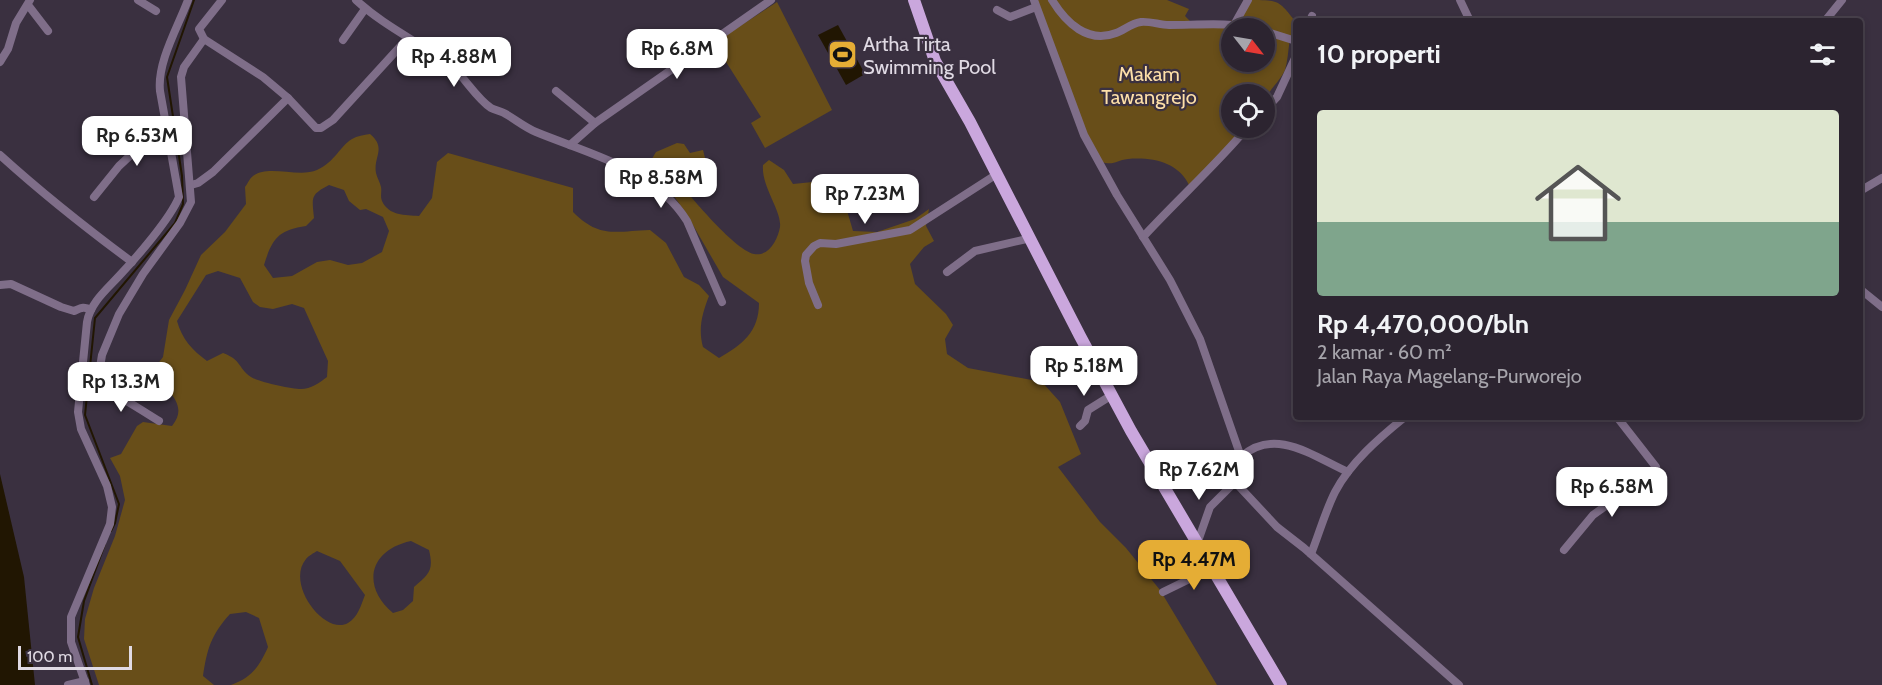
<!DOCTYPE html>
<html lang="id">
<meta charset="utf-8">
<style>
:root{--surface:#2c2430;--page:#38303c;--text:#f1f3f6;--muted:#a6a4ab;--line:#48414c;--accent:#e5ad35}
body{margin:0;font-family:Cabin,sans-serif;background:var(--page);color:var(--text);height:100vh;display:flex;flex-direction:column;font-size:22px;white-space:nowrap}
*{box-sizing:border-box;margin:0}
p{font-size:20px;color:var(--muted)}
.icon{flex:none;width:33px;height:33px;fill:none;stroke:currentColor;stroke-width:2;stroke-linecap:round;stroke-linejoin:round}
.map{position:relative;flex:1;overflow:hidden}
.panel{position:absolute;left:1293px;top:18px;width:570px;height:402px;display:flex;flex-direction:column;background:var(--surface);border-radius:6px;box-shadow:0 3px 9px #0003,0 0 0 2px var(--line)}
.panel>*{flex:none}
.needle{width:39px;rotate:121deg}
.tools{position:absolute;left:1221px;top:18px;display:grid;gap:12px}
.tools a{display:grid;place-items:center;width:54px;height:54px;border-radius:50%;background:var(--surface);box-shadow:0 3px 9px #0003,0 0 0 2px var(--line);font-size:30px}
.scale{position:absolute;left:18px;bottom:15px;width:114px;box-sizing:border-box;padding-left:6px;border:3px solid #e0dae4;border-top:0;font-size:16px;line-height:21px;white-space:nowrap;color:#e0dae4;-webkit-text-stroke:4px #3a3040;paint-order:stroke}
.price{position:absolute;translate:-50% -51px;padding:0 14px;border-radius:12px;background:#fff;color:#222;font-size:20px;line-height:39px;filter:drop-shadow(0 2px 3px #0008)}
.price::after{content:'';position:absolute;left:50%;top:36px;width:18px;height:14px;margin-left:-9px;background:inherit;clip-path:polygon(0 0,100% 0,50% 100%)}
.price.active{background:var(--accent);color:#111}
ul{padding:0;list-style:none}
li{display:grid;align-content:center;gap:12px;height:318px;padding:0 24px}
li+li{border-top:2px solid var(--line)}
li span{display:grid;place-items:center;height:186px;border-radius:6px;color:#555}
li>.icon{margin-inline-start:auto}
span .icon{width:108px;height:108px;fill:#fffc;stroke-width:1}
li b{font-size:26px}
h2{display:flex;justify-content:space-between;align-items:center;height:72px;padding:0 24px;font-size:26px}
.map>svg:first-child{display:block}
.green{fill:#684e19;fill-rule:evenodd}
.water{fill:#211602}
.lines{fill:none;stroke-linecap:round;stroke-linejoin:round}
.stream{stroke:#211602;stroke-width:2}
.street{stroke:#7f6e89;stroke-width:8}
.primary{stroke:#caa7dd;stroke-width:12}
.labels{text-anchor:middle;stroke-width:4.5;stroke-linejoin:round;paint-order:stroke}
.poi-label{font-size:20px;fill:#e0dae4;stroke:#3a3040;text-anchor:start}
.park-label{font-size:20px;fill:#fddfa8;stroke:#3a3040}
</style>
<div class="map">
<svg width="1882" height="685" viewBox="0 0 1882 685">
<rect width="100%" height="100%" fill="#3a3040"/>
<g class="green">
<path d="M1036,0H1167L1189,9L1185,16L1191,22H1224L1235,20L1248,0C1280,0 1278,0 1296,22C1287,38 1290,53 1285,70C1281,79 1271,89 1265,98L1264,94H1232V128H1244L1226,155L1189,185C1178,162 1152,157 1128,159C1116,160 1115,166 1101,162L1085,132ZM1232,28H1264V62H1232Z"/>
<polygon points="777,2 832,110 765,148 751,123 761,117 714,43"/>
<path d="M370,134C387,148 373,157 376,173C377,178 380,182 381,187C382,192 380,196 382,201C389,216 405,215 419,216L432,198L437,162L448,153L573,188V212C600,239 616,231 650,230L666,243L684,277L699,285L709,296C702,314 698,329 703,347L719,358C742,345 759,332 759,303L723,277L686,213L671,192L648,176L650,162L656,152L677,143L684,144L690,153L703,150L705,158L703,160L673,176C689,194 733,249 754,254C769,257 778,239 780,227C782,211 761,186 763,165L769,160L784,170L793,184L842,179L846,207L853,231L877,232L915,219L929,209L926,226L934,241L924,247L910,264L915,284L946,314L953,325L945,339L947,354L968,368L1042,382L1060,402L1081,454L1058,467L1100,522L1126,548L1160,590L1217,685H231C252,677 259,667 268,647L259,618L246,612L230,614C211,635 207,649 203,676L214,685H99L84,639L85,619L94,588L115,536L125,500L120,476L110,458L121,454L137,426L143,422L172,426C190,404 166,389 150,374L163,357L169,320L185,290L201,255L225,232L246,204L245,187C248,183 250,178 253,176C267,164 299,178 317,170C336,161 339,147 352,139C357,136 364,135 370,134ZM329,185L344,190L349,201L360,210L366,209L383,217L389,231L382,252L362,263L348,265L330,260L317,262L292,276L273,278L264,265C272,239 278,230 306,226L314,218C312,197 310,195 329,185ZM218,271L240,278L253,302L260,307L273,309L292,304L304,308L328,361L327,377C319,383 311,389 301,389C291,389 259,382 251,377C237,367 242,360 223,353L207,361C192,350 182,339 177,321L206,275ZM411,541L429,550C434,571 429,574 414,587L413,601L403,610L393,613C361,586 369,550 411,541ZM317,551L340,561L365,595C361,605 358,617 348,623C325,636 285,584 306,559C308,556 314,553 317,551Z"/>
</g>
<g class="water">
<polygon points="838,25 865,74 846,85 818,35"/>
<polygon points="0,474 24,577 35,685 0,685"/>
</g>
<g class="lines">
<g class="stream">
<polyline points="111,531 115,523 119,504 85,415 95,318 175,223 183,204 182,176 167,77 194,0"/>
<polyline points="92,685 78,637 84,601 105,544"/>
</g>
<g class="street">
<polyline points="138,0 156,11"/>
<polyline points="222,0 199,29 204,39 263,77 288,98 316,128 321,128 333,120 407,39"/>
<path d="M356,0C384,26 419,42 450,65C465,77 475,97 491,108C495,110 500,111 504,113C515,119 524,127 536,132C589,154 654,168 687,221L722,302"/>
<polyline points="1034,0 1084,135 1117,195 1170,280 1200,339 1241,457 1235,482 1277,527 1304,548 1459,685"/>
<path d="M1052,0C1066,23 1088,44 1116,33C1124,30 1132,23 1141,22C1150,21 1160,25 1169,25C1198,25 1227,22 1257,28"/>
<polyline points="1460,0 1470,21"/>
<polyline points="28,5 48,31"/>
<polyline points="997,10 1010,17 1036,7"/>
<polyline points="1310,21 1312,16"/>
<polyline points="1825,21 1842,0"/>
<polyline points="1234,25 1248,0"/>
<polyline points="1264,31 1296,41"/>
<polyline points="343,40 365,9"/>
<polyline points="0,62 8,49 16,23 30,0"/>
<polyline points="556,91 595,123"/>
<polyline points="1264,111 1277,97 1296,56"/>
<polyline points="570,145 595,123 771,0"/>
<path d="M0,155C42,193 86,228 132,262"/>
<polyline points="191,185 198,183 213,172 288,98"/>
<polyline points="1860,191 1882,178"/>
<polyline points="94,197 119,166 134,152 138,143 166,124"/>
<path d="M1143,237C1177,200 1215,166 1247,128"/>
<polyline points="947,272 975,251 1031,238"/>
<path d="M0,285L11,284L61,307L74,311C81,308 84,306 91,310"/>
<polyline points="1860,289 1882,307"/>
<polyline points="818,305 809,283 805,261 806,255 814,246 820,243 836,244 910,230 997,174"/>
<path d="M80,382C109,387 134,406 159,421"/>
<polyline points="97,386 102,355 119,314 143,274 180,223 191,202 181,77 184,67 204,39"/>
<polyline points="1080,426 1085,421 1088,410 1112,395"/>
<path d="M1241,457C1275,426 1314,457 1348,472"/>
<polyline points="1197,544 1210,507 1235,482"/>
<polyline points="1564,550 1593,515 1614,500 1658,475 1656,467 1617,417"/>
<path d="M1311,554C1319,534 1325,512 1335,492C1350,463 1379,438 1405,417"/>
<polyline points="1163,592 1212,568"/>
<polyline points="68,685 85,681"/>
<path d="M86,685L71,642V617L110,524L112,507L107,486L81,429L78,412L87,322C90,303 107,289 119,276C136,258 170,219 179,197L160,91C157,62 178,27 188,0"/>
</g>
<polyline class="primary" points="914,0 935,61 970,122 1080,336 1131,431 1281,685"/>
</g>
<defs>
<symbol id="stadium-square" viewBox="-11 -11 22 22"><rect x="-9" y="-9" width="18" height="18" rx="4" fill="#e5ad35" stroke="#3a3040"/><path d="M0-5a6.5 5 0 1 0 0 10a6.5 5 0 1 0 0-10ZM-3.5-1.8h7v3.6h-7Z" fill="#111"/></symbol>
</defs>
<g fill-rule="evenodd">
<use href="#stadium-square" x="826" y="38" width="33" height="33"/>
</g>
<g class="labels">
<g class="poi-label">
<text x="863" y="51">Artha Tirta<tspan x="863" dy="23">Swimming Pool</tspan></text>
</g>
<g class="park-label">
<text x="1149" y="81">Makam<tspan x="1149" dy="23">Tawangrejo</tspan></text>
</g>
</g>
</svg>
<div class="tools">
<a><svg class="needle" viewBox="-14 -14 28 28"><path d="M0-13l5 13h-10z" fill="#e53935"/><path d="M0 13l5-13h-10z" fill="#a6a4ab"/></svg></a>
<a><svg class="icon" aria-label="locate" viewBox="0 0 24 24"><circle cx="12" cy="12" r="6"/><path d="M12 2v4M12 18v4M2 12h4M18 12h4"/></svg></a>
</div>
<div class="scale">100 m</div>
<b class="price" style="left:677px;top:80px">Rp 6.8M</b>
<b class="price" style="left:454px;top:88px">Rp 4.88M</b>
<b class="price" style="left:137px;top:167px">Rp 6.53M</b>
<b class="price" style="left:661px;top:209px">Rp 8.58M</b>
<b class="price" style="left:865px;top:225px">Rp 7.23M</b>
<b class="price" style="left:1084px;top:397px">Rp 5.18M</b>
<b class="price" style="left:121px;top:413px">Rp 13.3M</b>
<b class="price" style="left:1199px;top:501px">Rp 7.62M</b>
<b class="price" style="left:1612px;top:518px">Rp 6.58M</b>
<b class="price active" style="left:1194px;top:591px">Rp 4.47M</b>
<section class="panel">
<h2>10 properti<svg class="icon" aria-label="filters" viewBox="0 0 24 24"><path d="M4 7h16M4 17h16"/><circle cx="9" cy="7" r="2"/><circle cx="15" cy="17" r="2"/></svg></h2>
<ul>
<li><span style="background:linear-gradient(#dfe7d0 60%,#7fa58c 0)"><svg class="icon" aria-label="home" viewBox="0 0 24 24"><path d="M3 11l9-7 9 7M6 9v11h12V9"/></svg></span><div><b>Rp 4,470,000/bln</b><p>2 kamar · 60 m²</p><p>Jalan Raya Magelang-Purworejo</p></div></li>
</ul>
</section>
</div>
